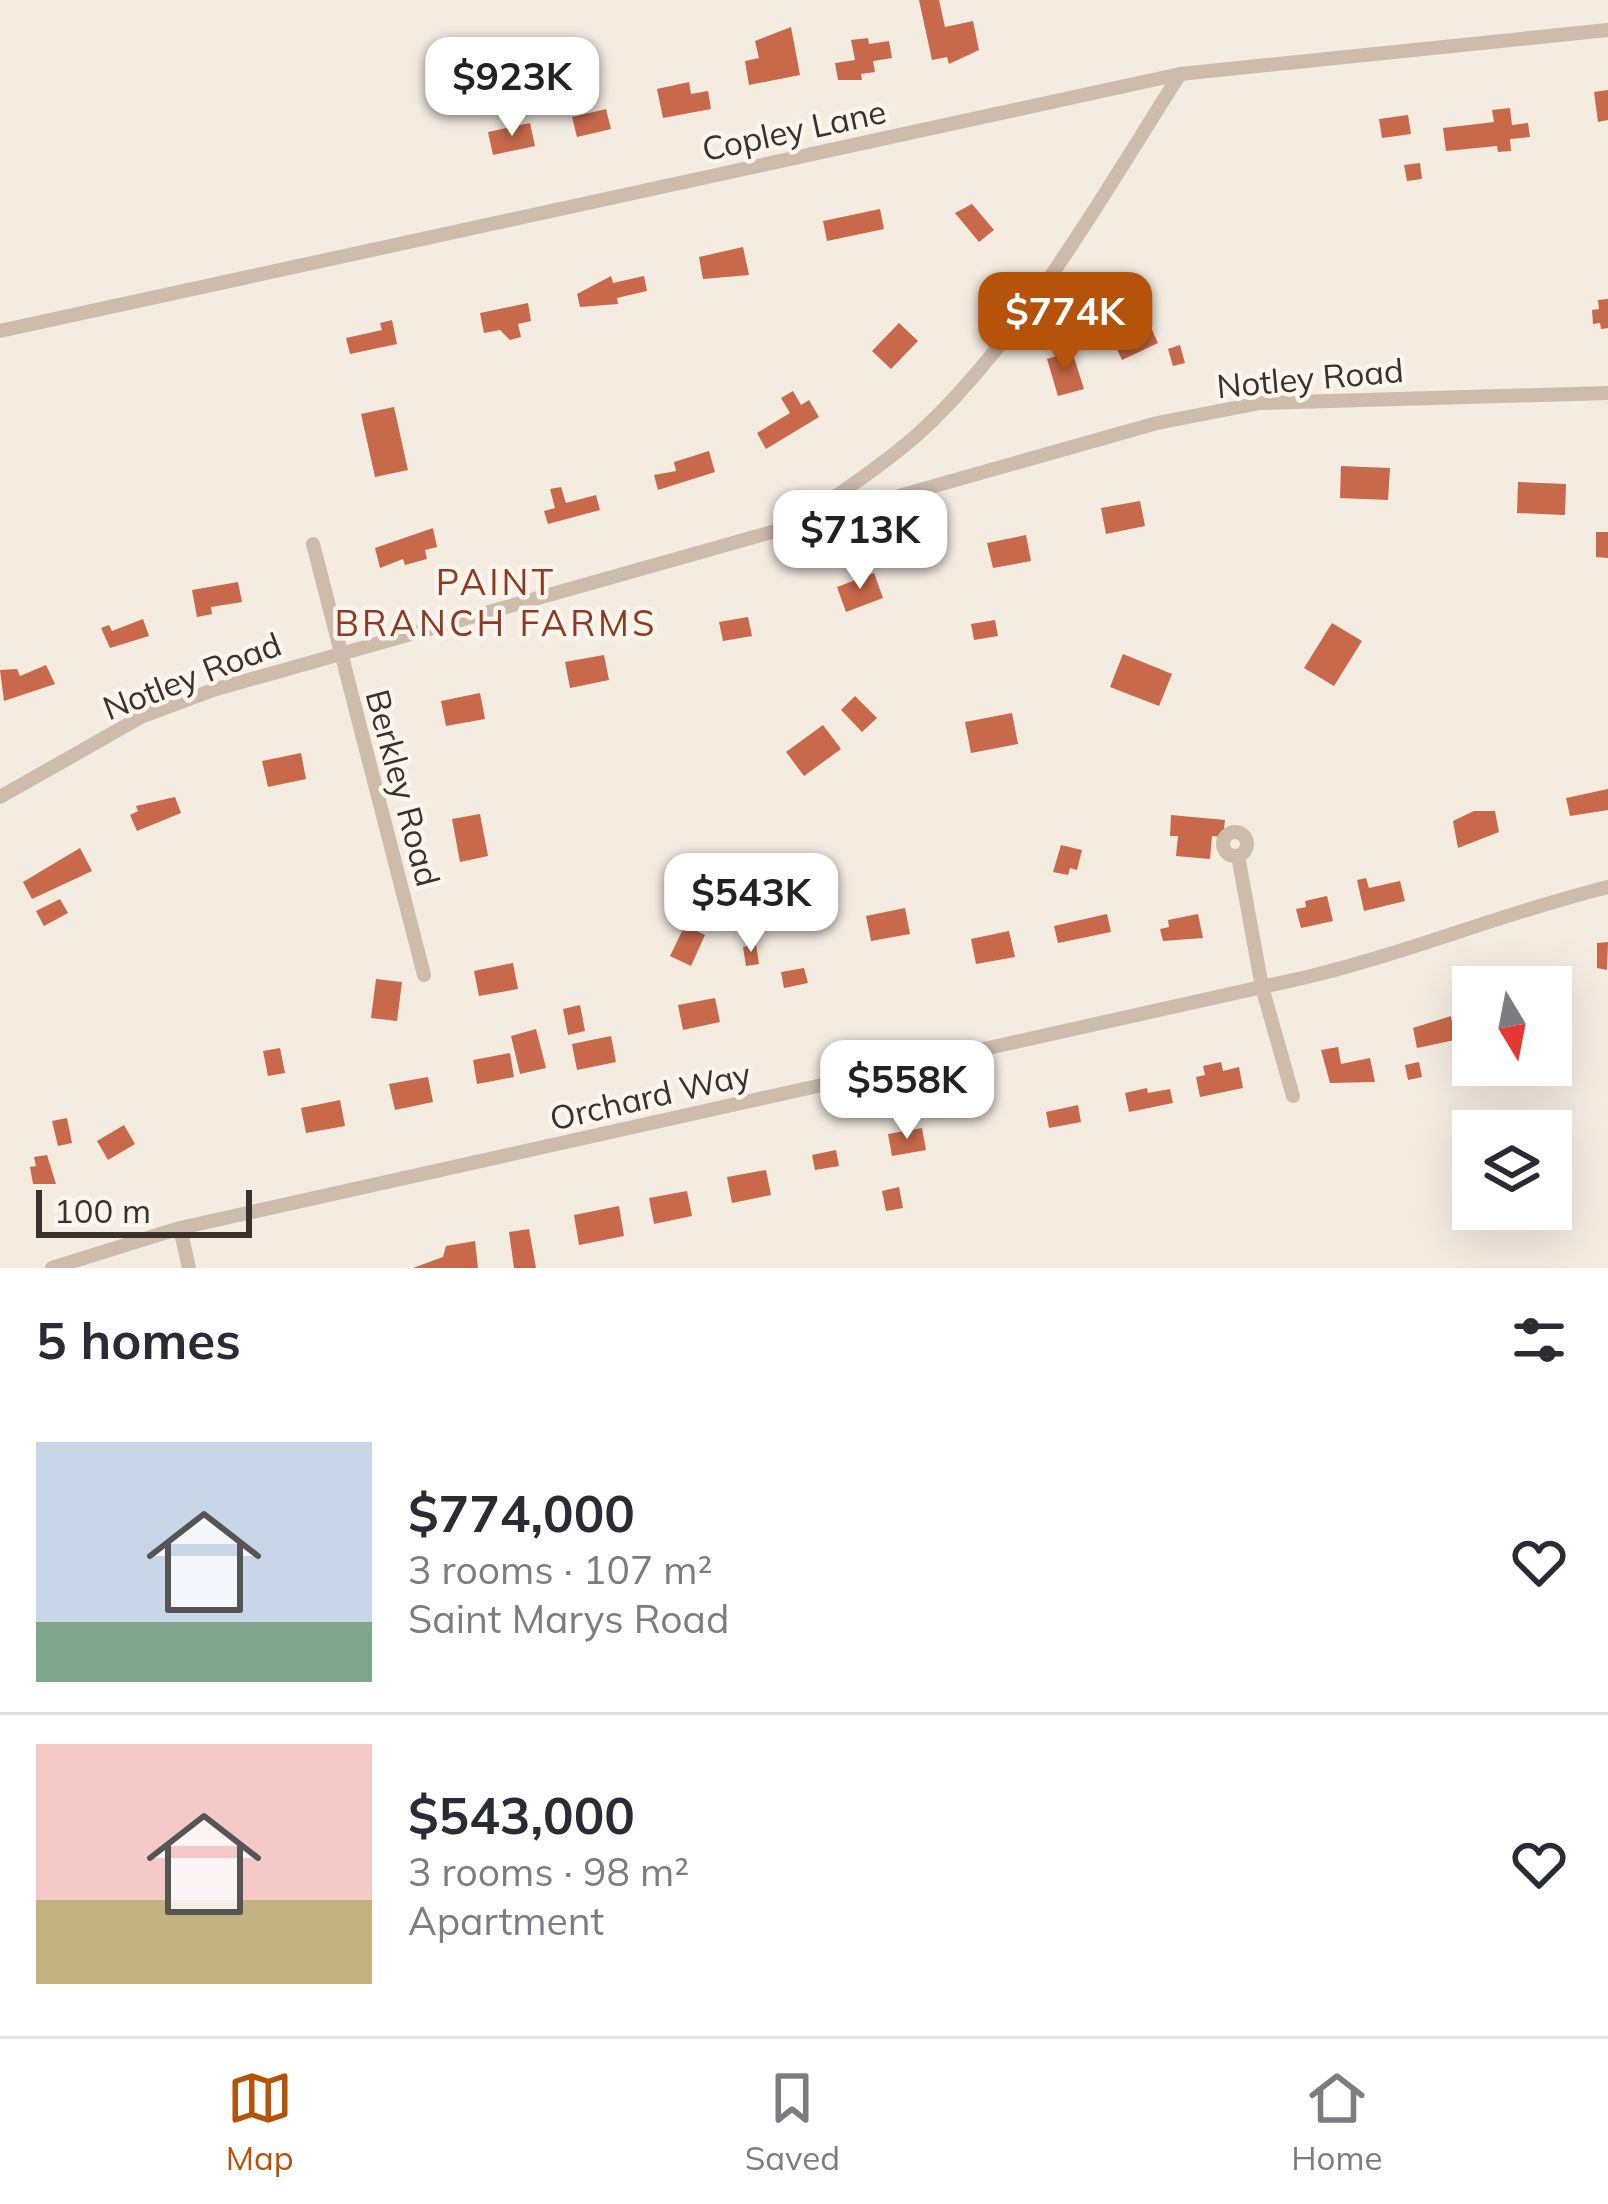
<!DOCTYPE html>
<meta charset="utf-8">
<style>
:root{--surface:#fff;--page:#f2f2f3;--text:#2b2b33;--muted:#7c7c81;--line:#e1e1e2;--accent:#b45309}
body{margin:0;font-family:Mulish,sans-serif;background:var(--page);color:var(--text);height:100vh;display:flex;flex-direction:column;font-size:45px;white-space:nowrap}
*{box-sizing:border-box;margin:0}
p{font-size:39px;color:var(--muted)}
.icon{flex:none;width:66px;height:66px;fill:none;stroke:currentColor;stroke-width:2;stroke-linecap:round;stroke-linejoin:round}
.map{position:relative;height:1268px;overflow:hidden}
.details{display:flex;flex-direction:column;background:var(--surface);flex:1}
.details>*{flex:none}
.needle{width:78px;rotate:170deg}
.tools{position:absolute;left:1452px;top:966px;display:grid;gap:24px}
.tools a{display:grid;place-items:center;width:120px;height:120px;border-radius:0px;background:var(--surface);box-shadow:0 12px 48px #0002;font-size:60px}
.scale{position:absolute;left:36px;bottom:30px;width:216px;box-sizing:border-box;padding-left:12px;border:6px solid #3b302b;border-top:0;font-size:33px;line-height:42px;white-space:nowrap;color:#3b302b;-webkit-text-stroke:9px #fbf5ee;paint-order:stroke}
.price{position:absolute;translate:-50% -102px;padding:0 27px;border-radius:24px;background:#fff;color:#222;font-size:39px;line-height:78px;filter:drop-shadow(0 3px 6px #0008)}
.price::after{content:'';position:absolute;left:50%;top:72px;width:36px;height:27px;margin-left:-18px;background:inherit;clip-path:polygon(0 0,100% 0,50% 100%)}
.price.current{background:var(--accent);color:#fff}
ul{padding:0;list-style:none}
li{display:flex;align-items:center;gap:36px;height:300px;padding:0 36px}
li+li{border-top:3px solid var(--line)}
li span{display:grid;place-items:center;flex:none;width:336px;height:240px;border-radius:0px;color:#555}
li>.icon{margin-inline-start:auto}
span .icon{width:144px;height:144px;fill:#fffc;stroke-width:1}
li b{font-size:51px}
h2{display:flex;justify-content:space-between;align-items:center;height:144px;padding:0 36px;font-size:51px}
.dock{display:flex;justify-content:space-around;align-items:center;height:168px;border-top:3px solid var(--line);background:var(--surface);font-size:33px;color:var(--muted)}
.dock a{display:grid;justify-items:center;gap:6px}
.dock .current{color:var(--accent)}
.map>svg:first-child{display:block}
.building{fill:#c8694b}
.lines{fill:none;stroke-linecap:round;stroke-linejoin:round}
.minor{stroke:#cdbbac;stroke-width:14}
.labels{text-anchor:middle;stroke-width:9;stroke-linejoin:round;paint-order:stroke}
.street-label{font-size:33px;fill:#3b302b;stroke:#fbf5ee}
.neighbourhood-label{font-size:36px;letter-spacing:3px;fill:#8c3b22;stroke:#fbf5ee}
</style>
<div class="map">
<svg width="1608" height="1268" viewBox="0 0 1608 1268">
<rect width="100%" height="100%" fill="#f4ebe1"/>
<g class="building">
<polygon points="919,0 939,0 945,27 973,21 979,50 949,64 947,57 932,60"/>
<polygon points="791,27 800,75 749,85 745,61 759,58 755,41"/>
<polygon points="868,38 869,44 889,41 892,58 873,61 875,72 861,74 862,80 838,80 835,63 855,60 851,40"/>
<polygon points="689,82 691,94 708,91 711,109 663,118 657,89"/>
<polygon points="1608,90 1608,120 1598,122 1594,92"/>
<polygon points="1510,108 1512,125 1528,123 1530,137 1510,139 1511,151 1498,152 1497,146 1446,151 1443,128 1494,122 1492,110"/>
<polygon points="606,109 611,129 577,137 572,117"/>
<polygon points="1408,115 1411,134 1382,138 1379,119"/>
<polygon points="530,123 535,146 493,155 488,132"/>
<polygon points="1420,163 1422,179 1407,181 1404,165"/>
<polygon points="972,204 994,230 979,242 955,213"/>
<polygon points="880,209 884,229 827,241 823,221"/>
<polygon points="743,247 749,275 703,279 699,257"/>
<polygon points="611,276 613,283 644,276 647,291 617,298 618,304 580,307 577,294"/>
<polygon points="1608,299 1608,328 1601,329 1600,323 1593,324 1592,310 1599,309 1598,300"/>
<polygon points="528,303 531,321 518,324 521,337 510,340 500,330 484,333 480,313"/>
<polygon points="1082,307 1085,319 1067,323 1065,311"/>
<polygon points="1147,319 1158,343 1122,360 1111,336"/>
<polygon points="392,320 397,344 350,354 346,338 382,330 380,323"/>
<polygon points="899,323 918,341 891,369 872,351"/>
<polygon points="1180,345 1185,363 1173,366 1168,349"/>
<polygon points="1072,351 1084,389 1058,396 1047,359"/>
<polygon points="793,391 801,405 809,400 819,417 766,449 757,433 790,413 781,398"/>
<polygon points="394,407 408,470 375,477 361,414"/>
<polygon points="709,451 715,472 658,490 654,475 676,471 674,462"/>
<polygon points="1341,466 1390,468 1388,500 1340,498"/>
<polygon points="1518,482 1566,484 1565,515 1517,513"/>
<polygon points="561,487 566,503 596,495 600,510 548,524 544,511 555,508 550,489"/>
<polygon points="1140,501 1145,526 1106,534 1101,508"/>
<polygon points="433,528 437,547 425,550 427,559 405,565 403,559 380,568 375,548"/>
<polygon points="1596,532 1608,532 1608,558 1596,557"/>
<polygon points="1026,535 1031,561 993,568 987,543"/>
<polygon points="874,573 883,598 846,612 837,587"/>
<polygon points="238,582 242,602 211,607 212,614 197,617 192,590"/>
<polygon points="748,617 752,636 723,641 719,622"/>
<polygon points="143,619 149,636 110,648 101,628 109,625 112,631"/>
<polygon points="995,620 998,636 974,640 971,624"/>
<polygon points="1332,623 1362,641 1334,686 1304,668"/>
<polygon points="1123,654 1172,674 1159,706 1110,687"/>
<polygon points="604,655 609,680 570,688 565,662"/>
<polygon points="46,665 55,684 4,701 0,670 17,669 20,676"/>
<polygon points="480,693 485,719 446,726 441,701"/>
<polygon points="855,696 877,718 862,732 841,710"/>
<polygon points="1012,713 1018,744 971,753 965,722"/>
<polygon points="823,725 841,749 804,776 786,752"/>
<polygon points="301,753 306,779 268,787 262,761"/>
<polygon points="1608,789 1608,810 1570,816 1566,798"/>
<polygon points="175,797 181,813 137,831 130,815 138,811 136,806"/>
<polygon points="1474,811 1495,811 1499,832 1458,848 1453,821"/>
<polygon points="480,814 488,856 460,862 452,819"/>
<polygon points="1171,815 1225,820 1223,837 1212,836 1210,859 1176,856 1178,836 1170,836"/>
<polygon points="1061,845 1082,850 1077,870 1070,868 1068,875 1053,872"/>
<polygon points="80,848 92,871 32,899 23,882"/>
<polygon points="1366,878 1369,888 1400,881 1405,901 1364,911 1357,880"/>
<polygon points="1327,896 1333,921 1301,928 1296,909 1306,907 1305,901"/>
<polygon points="60,899 68,913 44,926 36,911"/>
<polygon points="905,908 910,934 871,941 866,916"/>
<polygon points="1107,914 1111,932 1058,943 1054,926"/>
<polygon points="1198,914 1203,938 1163,941 1160,929 1169,927 1168,920"/>
<polygon points="685,925 705,935 691,966 670,956"/>
<polygon points="1009,931 1015,957 976,964 971,939"/>
<polygon points="1608,942 1607,970 1597,968 1597,943"/>
<polygon points="756,944 759,964 746,966 743,947"/>
<polygon points="513,963 518,989 479,996 474,971"/>
<polygon points="804,968 808,983 784,988 781,972"/>
<polygon points="376,979 402,982 397,1021 371,1018"/>
<polygon points="715,998 720,1022 683,1030 678,1005"/>
<polygon points="580,1005 585,1031 568,1035 563,1009"/>
<polygon points="1451,1016 1455,1040 1417,1048 1413,1028"/>
<polygon points="536,1029 546,1068 520,1074 511,1036"/>
<polygon points="611,1036 616,1062 577,1070 572,1044"/>
<polygon points="1338,1047 1341,1064 1370,1058 1375,1082 1330,1083 1321,1050"/>
<polygon points="280,1048 285,1073 268,1076 263,1051"/>
<polygon points="510,1053 514,1077 477,1084 473,1060"/>
<polygon points="1221,1062 1223,1071 1239,1067 1243,1088 1200,1097 1196,1077 1205,1075 1203,1066"/>
<polygon points="1419,1062 1422,1077 1408,1080 1405,1065"/>
<polygon points="428,1077 433,1102 395,1110 389,1084"/>
<polygon points="1147,1088 1148,1093 1170,1089 1173,1103 1129,1112 1125,1093"/>
<polygon points="340,1100 345,1126 306,1133 301,1108"/>
<polygon points="1078,1105 1081,1122 1049,1128 1046,1112"/>
<polygon points="67,1118 72,1143 58,1146 52,1121"/>
<polygon points="124,1125 135,1144 108,1160 97,1141"/>
<polygon points="922,1128 926,1150 892,1156 888,1134"/>
<polygon points="836,1150 839,1166 815,1170 812,1155"/>
<polygon points="47,1155 56,1184 33,1184 30,1167 36,1166 34,1157"/>
<polygon points="766,1170 771,1195 732,1203 727,1177"/>
<polygon points="899,1187 903,1208 886,1211 882,1191"/>
<polygon points="687,1191 692,1216 654,1224 649,1198"/>
<polygon points="619,1206 624,1236 579,1245 574,1215"/>
<polygon points="529,1229 536,1268 514,1268 509,1232"/>
<polygon points="475,1241 478,1268 413,1268 443,1257 446,1246"/>
</g>
<g class="lines">
<g class="minor">
<polyline points="0,331 1180,74 1608,30"/>
<path d="M809,516C850,485 897,456 934,419C1034,319 1104,193 1180,74"/>
<polyline points="313,544 424,975"/>
<polyline points="0,797 141,717 213,690 1157,423 1260,403 1608,393"/>
<circle cx="1235" cy="844" r="12"/>
<polyline points="1238,856 1262,987 1293,1096"/>
<polyline points="180,1228 189,1268"/>
<path d="M52,1268L180,1228L1307,977C1410,952 1506,912 1608,887"/>
</g>
</g>
<g class="labels">
<g class="street-label">
<text transform="translate(794 130) rotate(-12)" y="12">Copley Lane</text>
<text transform="translate(1310 378) rotate(-5)" y="12">Notley Road</text>
<text transform="translate(192 676) rotate(-21)" y="12">Notley Road</text>
<text transform="translate(403 788) rotate(75)" y="12">Berkley Road</text>
<text transform="translate(650 1096) rotate(-13)" y="12">Orchard Way</text>
</g>
<g class="neighbourhood-label">
<text x="496" y="595">PAINT<tspan x="496" dy="41">BRANCH FARMS</tspan></text>
</g>
</g>
</svg>
<div class="tools">
<a><svg class="needle" viewBox="-14 -14 28 28"><path d="M0-13l5 13h-10z" fill="#e53935"/><path d="M0 13l5-13h-10z" fill="#7c7c81"/></svg></a>
<a><svg class="icon" aria-label="layers" viewBox="0 0 24 24"><path d="M12 4l9 5-9 5-9-5zM3 14l9 5 9-5"/></svg></a>
</div>
<div class="scale">100 m</div>
<b class="price" style="left:512px;top:139px">$923K</b>
<b class="price current" style="left:1065px;top:374px">$774K</b>
<b class="price" style="left:860px;top:592px">$713K</b>
<b class="price" style="left:751px;top:955px">$543K</b>
<b class="price" style="left:907px;top:1142px">$558K</b>
</div>
<section class="details">
<h2>5 homes<svg class="icon" aria-label="filters" viewBox="0 0 24 24"><path d="M4 7h16M4 17h16"/><circle cx="9" cy="7" r="2"/><circle cx="15" cy="17" r="2"/></svg></h2>
<ul>
<li><span style="background:linear-gradient(#c9d6e8 75%,#7fa58c 0)"><svg class="icon" aria-label="home" viewBox="0 0 24 24"><path d="M3 11l9-7 9 7M6 9v11h12V9"/></svg></span><div><b>$774,000</b><p>3 rooms · 107 m²</p><p>Saint Marys Road</p></div><svg class="icon" aria-label="heart" viewBox="0 0 24 24"><path d="M12 20l-8-8c-3-5 5-10 8-4 3-6 11-1 8 4z"/></svg></li>
<li><span style="background:linear-gradient(#f6c9c9 65%,#c2b280 0)"><svg class="icon" aria-label="home" viewBox="0 0 24 24"><path d="M3 11l9-7 9 7M6 9v11h12V9"/></svg></span><div><b>$543,000</b><p>3 rooms · 98 m²</p><p>Apartment</p></div><svg class="icon" aria-label="heart" viewBox="0 0 24 24"><path d="M12 20l-8-8c-3-5 5-10 8-4 3-6 11-1 8 4z"/></svg></li>
</ul>
</section>
<nav class="dock">
<a class="current"><svg class="icon" aria-label="map" viewBox="0 0 24 24"><path d="M3 6l6-2 6 2 6-2v14l-6 2-6-2-6 2zM9 4v14M15 6v14"/></svg>Map</a>
<a><svg class="icon" aria-label="saved" viewBox="0 0 24 24"><path d="M7 4h10v16l-5-4-5 4z"/></svg>Saved</a>
<a><svg class="icon" aria-label="home" viewBox="0 0 24 24"><path d="M3 11l9-7 9 7M6 9v11h12V9"/></svg>Home</a>
</nav>
